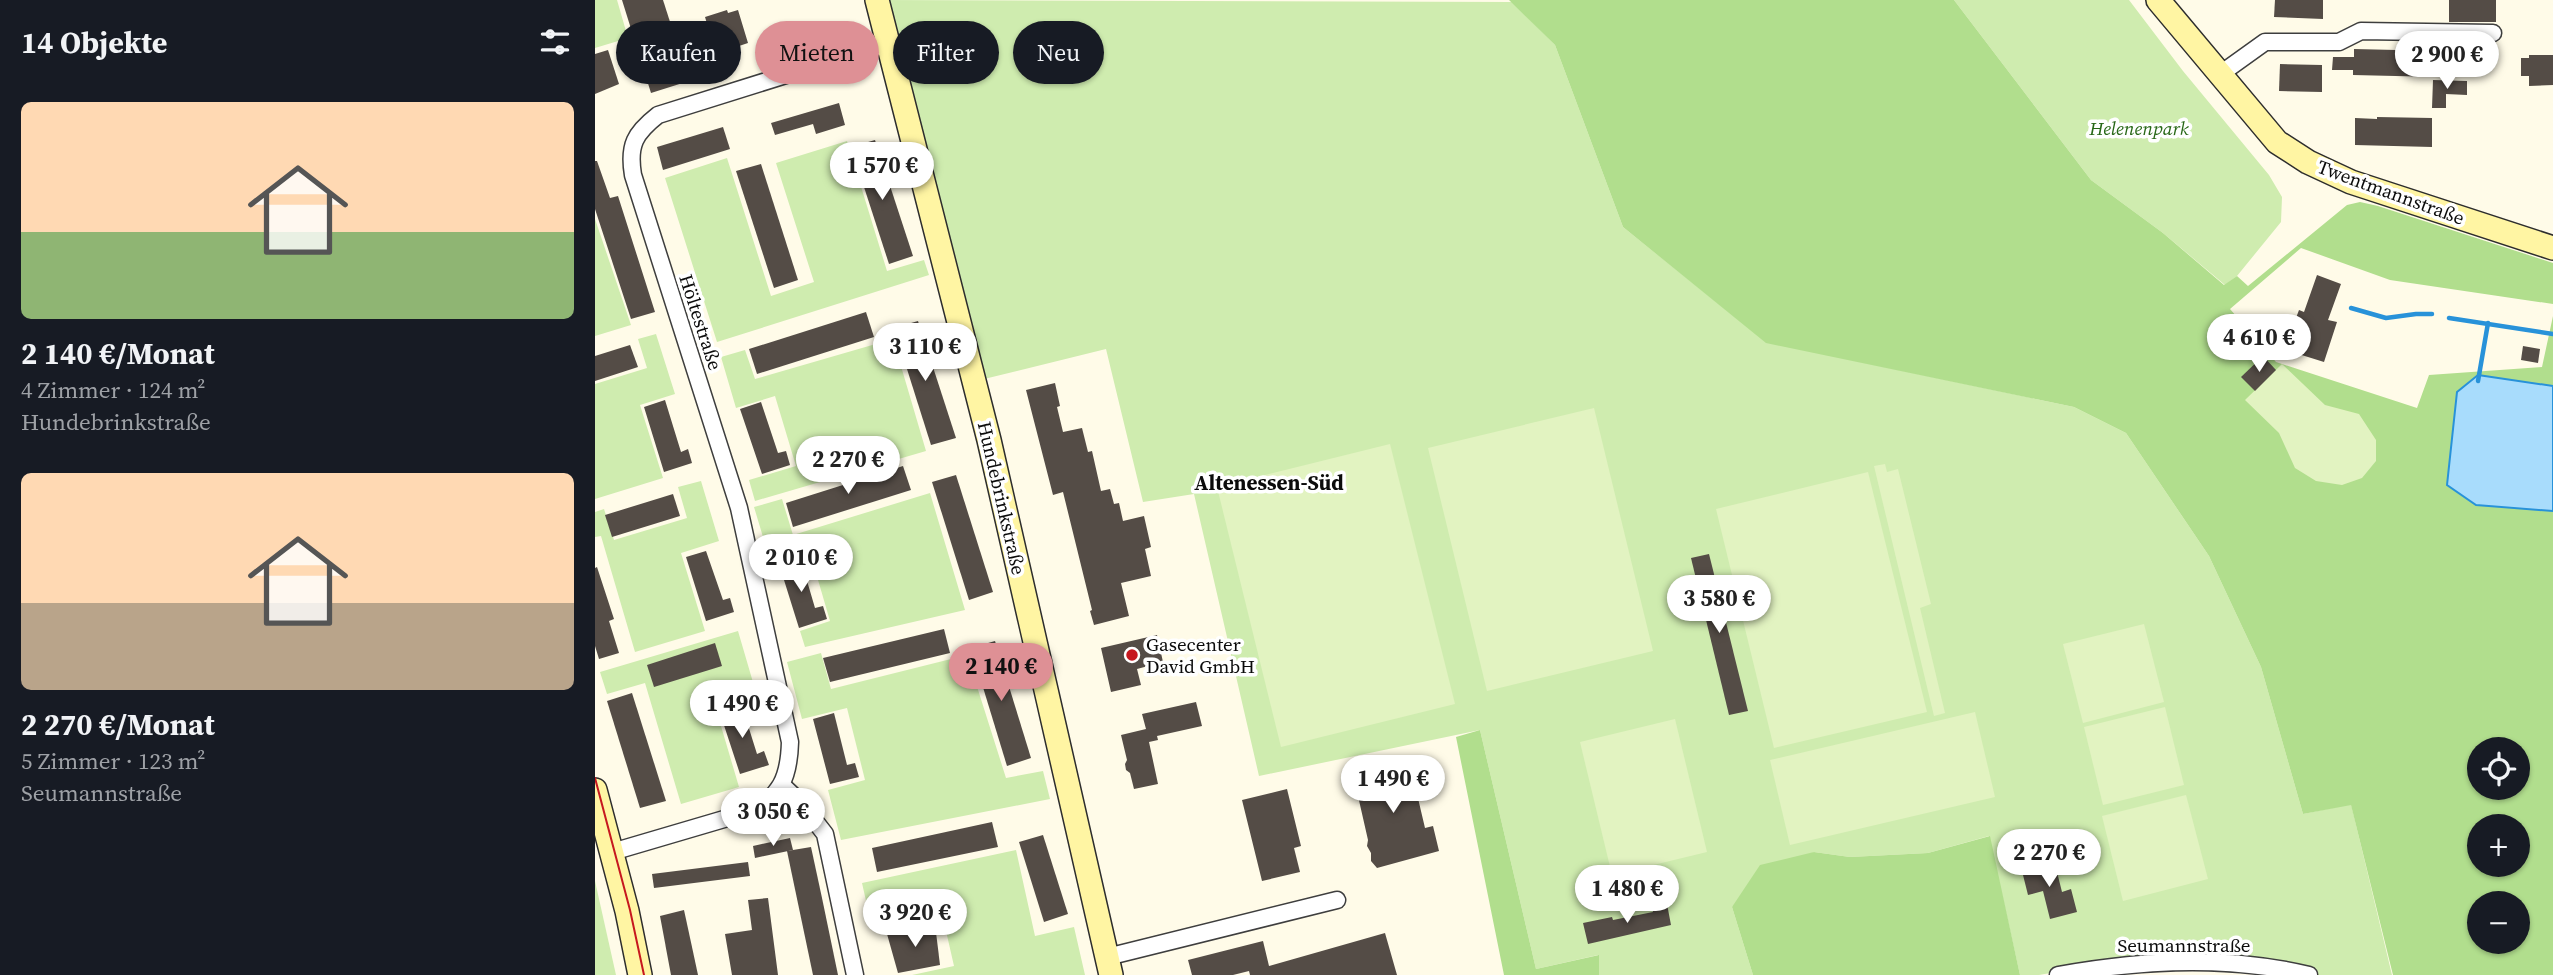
<!DOCTYPE html>
<html lang="de">
<meta charset="utf-8">
<style>
:root{--surface:#171b24;--page:#20242c;--text:#f1f3f6;--muted:#9ea1a6;--accent:#de9095}
body{margin:0;font-family:"Source Serif 4",serif;background:var(--page);color:var(--text);height:100vh;display:flex;flex-direction:column;font-size:26px;white-space:nowrap}
*{box-sizing:border-box;margin:0}
p{font-size:23px;color:var(--muted)}
.icon{flex:none;width:38px;height:38px;fill:none;stroke:currentColor;stroke-width:2;stroke-linecap:round;stroke-linejoin:round}
.map{position:relative;flex:1;overflow:hidden}
.details{display:flex;flex-direction:column;background:var(--surface);width:595px}
.details>*{flex:none}
.top-card{position:absolute;left:21px;top:21px;width:665px;height:63px;display:flex;gap:14px}
.buttons{position:absolute;left:1872px;top:737px;display:grid;gap:14px}
.buttons a{display:grid;place-items:center;width:63px;height:63px;border-radius:50%;background:var(--surface);box-shadow:0 2px 5px #0004;font-size:35px}
.price{position:absolute;translate:-50% -60px;padding:0 16px;border-radius:24px;background:#fff;color:#222;font-size:23px;line-height:46px;filter:drop-shadow(0 2px 4px #0008)}
.price::after{content:'';position:absolute;left:50%;top:42px;width:21px;height:16px;margin-left:-10px;background:inherit;clip-path:polygon(0 0,100% 0,50% 100%)}
.price.current{background:var(--accent);color:#111}
ul{padding:0;list-style:none}
li{display:grid;align-content:center;gap:14px;height:371px;padding:0 21px}
li span{display:grid;place-items:center;height:217px;border-radius:10px;color:#555}
li>.icon{margin-inline-start:auto}
span .icon{width:126px;height:126px;fill:#fffc;stroke-width:1}
li b{font-size:30px}
h2{display:flex;justify-content:space-between;align-items:center;height:84px;padding:0 21px;font-size:30px}
.pill{padding:0 24px;border-radius:32px;background:var(--surface);box-shadow:0 2px 5px #0004;font-size:24px;line-height:63px}
.pill.current{background:var(--accent);color:#111}
main{display:flex;flex:1;min-height:0}
.map>svg:first-child{display:block}
.green{fill:#cfecaf}
.forest{fill:#b1de8d;fill-rule:evenodd}
.pitch{fill:#e2f3c1}
.water{fill:#a8dcfc;stroke:#2892d9;stroke-width:2}
.lines{fill:none;stroke-linecap:round;stroke-linejoin:round}
.stream{stroke:#2892d9;stroke-width:4.5}
.building{fill:#544c46}
.street-casing{stroke:#3e3e3e;stroke-width:19}
.secondary-casing{stroke:#2d2d2d;stroke-width:26}
.street{stroke:#fff;stroke-width:16}
.secondary{stroke:#fff5a3;stroke-width:23}
.tram{stroke:#c6181f;stroke-width:2}
.poi-dot{fill:#c6181f;stroke:#fff;stroke-width:2.5}
.labels{text-anchor:middle;stroke-width:7;stroke-linejoin:round;paint-order:stroke}
.park-label{font-size:19px;font-style:italic;fill:#276716;stroke:#fff}
.street-label{font-size:19px;fill:#0b0b0b;stroke:#fff}
.poi-label{font-size:19px;fill:#0b0b0b;stroke:#fff;text-anchor:start}
.neighbourhood-label{font-size:21px;font-weight:bold;fill:#0b0b0b;stroke:#fff}
</style>
<main>
<section class="details">
<h2>14 Objekte<svg class="icon" aria-label="filters" viewBox="0 0 24 24"><path d="M4 7h16M4 17h16"/><circle cx="9" cy="7" r="2"/><circle cx="15" cy="17" r="2"/></svg></h2>
<ul>
<li><span style="background:linear-gradient(#ffd9b3 60%,#8fb573 0)"><svg class="icon" aria-label="home" viewBox="0 0 24 24"><path d="M3 11l9-7 9 7M6 9v11h12V9"/></svg></span><div><b>2 140 €/Monat</b><p>4 Zimmer · 124 m²</p><p>Hundebrinkstraße</p></div></li>
<li><span style="background:linear-gradient(#ffd9b3 60%,#b9a48a 0)"><svg class="icon" aria-label="home" viewBox="0 0 24 24"><path d="M3 11l9-7 9 7M6 9v11h12V9"/></svg></span><div><b>2 270 €/Monat</b><p>5 Zimmer · 123 m²</p><p>Seumannstraße</p></div></li>
</ul>
</section>
<div class="map">
<svg width="1958" height="975" viewBox="0 0 1958 975">
<rect width="100%" height="100%" fill="#fffbe8"/>
<g class="green">
<polygon points="0,0 22,0 33,38 0,48"/>
<polygon points="288,0 917,2 960,45 1028,227 1171,342 1479,407 1531,433 1614,556 1666,667 1708,814 1756,804 1797,975 1721,975 1507,964 1444,975 1425,975 1394,836 1333,853 1255,857 1219,852 1137,907 1158,975 1004,975 1003,955 941,969 885,730 664,776 599,494 548,502 511,349 385,380"/>
<polygon points="1359,0 1534,0 1588,71 1674,175 1687,197 1686,222 1642,276 1630,285 1568,233 1496,180"/>
<polygon points="252,141 292,271 329,260 334,275 122,342 70,178 132,158 176,296 219,282 181,163"/>
<polygon points="0,219 36,325 0,336"/>
<polygon points="61,334 80,394 45,405 68,478 0,499 0,384 52,368 43,339"/>
<polygon points="298,339 331,451 160,501 154,480 201,466 180,396 141,408 126,357 150,350 160,379"/>
<polygon points="106,481 124,541 86,553 110,631 40,652 6,536 0,537 0,512 9,509 19,540 92,518 83,487"/>
<polygon points="335,493 370,610 210,647 205,631 235,621 214,549 175,560 159,507 187,499 198,535"/>
<polygon points="143,631 162,696 121,709 144,787 86,804 50,683 12,694 5,672"/>
<polygon points="226,653 236,689 372,655 411,778 448,771 455,799 246,840 233,790 270,780 252,708 207,719 192,662"/>
<polygon points="421,850 440,936 479,927 490,975 317,975 359,966 346,909 276,923 267,883"/>
<polygon points="0,881 21,975 0,975"/>
</g>
<g class="forest">
<path d="M914,0H1359L1496,180L1568,233L1629,285L1642,276L1653,286L1752,205L1765,202L1783,206L1958,263V304L1795,280L1706,248L1635,309L1681,362L1822,408L1834,375L1947,367L1958,316V386L1883,375L1881,505L1958,511V975H1798L1756,805L1708,814L1666,667L1614,556L1531,433L1479,407L1171,343L1028,227L960,45ZM1885,749H1923V788H1885ZM1885,826H1923V864H1885ZM1885,903H1923V942H1885Z"/>
<polygon points="885,730 941,969 1004,955 1004,975 909,975 861,737"/>
<polygon points="1395,836 1425,975 1158,975 1137,907 1165,865 1219,852 1255,857 1333,853"/>
</g>
<g class="pitch">
<polygon points="1687,364 1730,405 1764,414 1781,440 1781,461 1767,478 1747,485 1721,481 1700,468 1684,433 1650,400"/>
<polygon points="999,408 1058,651 892,691 833,448"/>
<polygon points="795,444 860,704 686,747 622,487"/>
<polygon points="1290,464 1292,472 1303,469 1336,604 1325,608 1350,713 1339,716 1279,466"/>
<polygon points="1273,472 1332,712 1179,748 1121,509"/>
<polygon points="1549,624 1569,702 1488,723 1468,644"/>
<polygon points="1570,707 1589,785 1508,805 1489,727"/>
<polygon points="1380,712 1400,797 1195,845 1175,760"/>
<polygon points="1080,719 1112,852 1017,875 985,742"/>
<polygon points="1591,795 1613,879 1528,901 1507,816"/>
</g>
<polygon class="water" points="1883,375 1958,386 1958,511 1881,505 1852,485 1862,392"/>
<g class="lines">
<g class="stream">
<polyline points="1756,308 1791,318 1821,314 1837,314"/>
<polyline points="1854,318 1958,334"/>
<polyline points="1883,381 1893,323"/>
</g>
</g>
<g class="building">
<polygon points="27,0 68,0 94,81 56,93"/>
<polygon points="1680,0 1728,0 1728,19 1679,17"/>
<rect x="1854" y="0" width="47" height="22"/>
<polygon points="132,10 133,13 143,10 153,43 144,46 145,49 122,56 110,17"/>
<polygon points="1759,49 1844,51 1843,77 1758,75 1758,70 1737,70 1738,57 1759,57"/>
<polygon points="13,50 24,84 0,94 0,54"/>
<polygon points="1934,55 1958,55 1958,85 1934,86 1934,76 1926,76 1926,58 1934,58"/>
<polygon points="1685,64 1727,65 1727,92 1684,91"/>
<polygon points="1838,80 1872,81 1872,95 1851,94 1851,108 1837,108"/>
<polygon points="244,103 250,125 221,134 218,124 180,135 176,123"/>
<polygon points="1782,117 1837,118 1837,147 1760,145 1760,118 1782,119"/>
<polygon points="128,127 135,149 68,170 62,147"/>
<polygon points="280,140 318,256 294,264 256,147"/>
<polygon points="0,161 2,161 15,198 23,196 60,312 36,319 0,209"/>
<polygon points="166,164 203,280 179,288 141,171"/>
<polygon points="1722,275 1746,284 1733,320 1742,322 1729,362 1697,352 1705,328 1698,326 1704,310 1709,312"/>
<polygon points="271,312 279,337 162,374 154,349"/>
<polygon points="323,321 361,438 336,445 299,328"/>
<polygon points="35,345 43,367 0,381 0,356"/>
<polygon points="1928,346 1945,349 1943,363 1926,360"/>
<polygon points="1668,356 1681,370 1660,391 1646,377"/>
<polygon points="460,383 465,406 462,407 468,432 487,428 493,452 497,451 506,491 515,489 519,504 524,503 528,521 549,516 556,547 550,549 556,576 526,583 534,616 499,625 495,611 497,610 468,492 458,495 431,390"/>
<polygon points="70,400 86,452 93,449 97,463 69,472 49,407"/>
<polygon points="166,402 183,453 191,451 195,465 167,474 145,409"/>
<polygon points="308,466 316,490 198,527 191,503"/>
<polygon points="361,475 398,592 374,600 337,482"/>
<polygon points="78,494 85,516 17,537 10,515"/>
<polygon points="111,551 128,600 135,598 139,612 111,621 91,557"/>
<polygon points="1114,554 1153,711 1134,715 1096,558"/>
<polygon points="205,557 220,608 228,606 232,619 204,628 184,564"/>
<polygon points="2,567 19,619 14,621 24,653 4,659 0,646 0,568"/>
<polygon points="349,629 355,653 235,682 228,658"/>
<polygon points="562,635 568,662 542,669 546,685 516,692 506,648"/>
<polygon points="400,641 436,758 412,766 376,648"/>
<polygon points="120,643 127,666 59,687 52,665"/>
<polygon points="37,693 71,801 45,808 12,701"/>
<polygon points="601,702 607,726 562,736 563,740 554,742 563,784 539,789 535,773 531,770 530,764 532,760 526,735 551,729 547,714"/>
<polygon points="146,703 162,754 169,751 174,765 145,774 124,710"/>
<polygon points="239,713 252,765 260,763 264,777 235,784 218,719"/>
<polygon points="814,760 830,828 838,826 844,851 782,868 776,861 776,853 772,846 773,840 763,796 758,794 761,789 757,774"/>
<polygon points="692,789 706,846 699,848 705,872 667,881 647,800"/>
<polygon points="397,822 403,847 282,872 277,848"/>
<polygon points="448,835 473,914 449,922 424,842"/>
<polygon points="195,838 198,850 160,858 158,846"/>
<polygon points="216,847 227,898 243,975 218,975 192,851"/>
<polygon points="1453,860 1456,873 1462,872 1467,892 1476,889 1482,912 1455,919 1448,891 1433,895 1426,867"/>
<polygon points="153,862 155,876 59,888 57,874"/>
<polygon points="173,898 183,975 137,975 130,934 157,930 153,900"/>
<polygon points="1072,904 1076,925 993,944 988,923 1017,917 1018,920 1058,912 1057,908"/>
<polygon points="89,910 97,947 103,975 76,975 65,916"/>
<polygon points="340,924 345,965 303,973 292,934"/>
<polygon points="790,933 802,975 655,975 654,971 638,975 597,975 593,960 668,941 674,966"/>
</g>
<g class="lines">
<defs>
<g id="street">
<polyline points="1624,75 1670,42 1744,42 1766,31 1898,33"/>
<polyline points="187,785 206,803 230,834 260,975"/>
<path d="M17,852L153,812C186,797 194,777 195,742L144,508L38,175C33,145 40,133 63,115L293,43"/>
<polyline points="512,957 742,900"/>
<path d="M1463,975C1545,960 1632,955 1714,975"/>
</g>
<g id="secondary">
<polyline points="282,0 394,440 516,975"/>
<polyline points="1563,0 1682,142 1713,162 1756,182 1958,248"/>
<polyline points="0,790 32,911 45,975"/>
</g>
</defs>
<use href="#street" class="street-casing"/>
<use href="#secondary" class="secondary-casing"/>
<use href="#street" class="street"/>
<use href="#secondary" class="secondary"/>
<polyline class="tram" points="0,778 35,910 49,975"/>
</g>
<circle class="poi-dot" cx="537" cy="655" r="7"/>
<g class="labels">
<g class="park-label">
<text x="1544" y="135">Helenenpark</text>
</g>
<g class="street-label">
<text transform="translate(1796 192) rotate(20)" y="7">Twentmannstraße</text>
<text transform="translate(106 322) rotate(72)" y="7">Höltestraße</text>
<text transform="translate(407 498) rotate(77)" y="7">Hundebrinkstraße</text>
<text x="1589" y="952">Seumannstraße</text>
</g>
<g class="poi-label">
<text x="551" y="651">Gasecenter<tspan x="551" dy="22">David GmbH</tspan></text>
</g>
<g class="neighbourhood-label">
<text x="674" y="490">Altenessen-Süd</text>
</g>
</g>
</svg>
<div class="buttons">
<a><svg class="icon" aria-label="locate" viewBox="0 0 24 24"><circle cx="12" cy="12" r="6"/><path d="M12 2v4M12 18v4M2 12h4M18 12h4"/></svg></a>
<a>+</a>
<a>−</a>
</div>
<b class="price" style="left:1852px;top:91px">2 900 €</b>
<b class="price" style="left:287px;top:202px">1 570 €</b>
<b class="price" style="left:1664px;top:374px">4 610 €</b>
<b class="price" style="left:330px;top:383px">3 110 €</b>
<b class="price" style="left:253px;top:496px">2 270 €</b>
<b class="price" style="left:206px;top:594px">2 010 €</b>
<b class="price" style="left:1124px;top:635px">3 580 €</b>
<b class="price current" style="left:406px;top:703px">2 140 €</b>
<b class="price" style="left:147px;top:740px">1 490 €</b>
<b class="price" style="left:798px;top:815px">1 490 €</b>
<b class="price" style="left:178px;top:848px">3 050 €</b>
<b class="price" style="left:1454px;top:889px">2 270 €</b>
<b class="price" style="left:1032px;top:925px">1 480 €</b>
<b class="price" style="left:320px;top:949px">3 920 €</b>
<div class="top-card">
<a class="pill">Kaufen</a>
<a class="pill current">Mieten</a>
<a class="pill">Filter</a>
<a class="pill">Neu</a>
</div>
</div>
</main>
